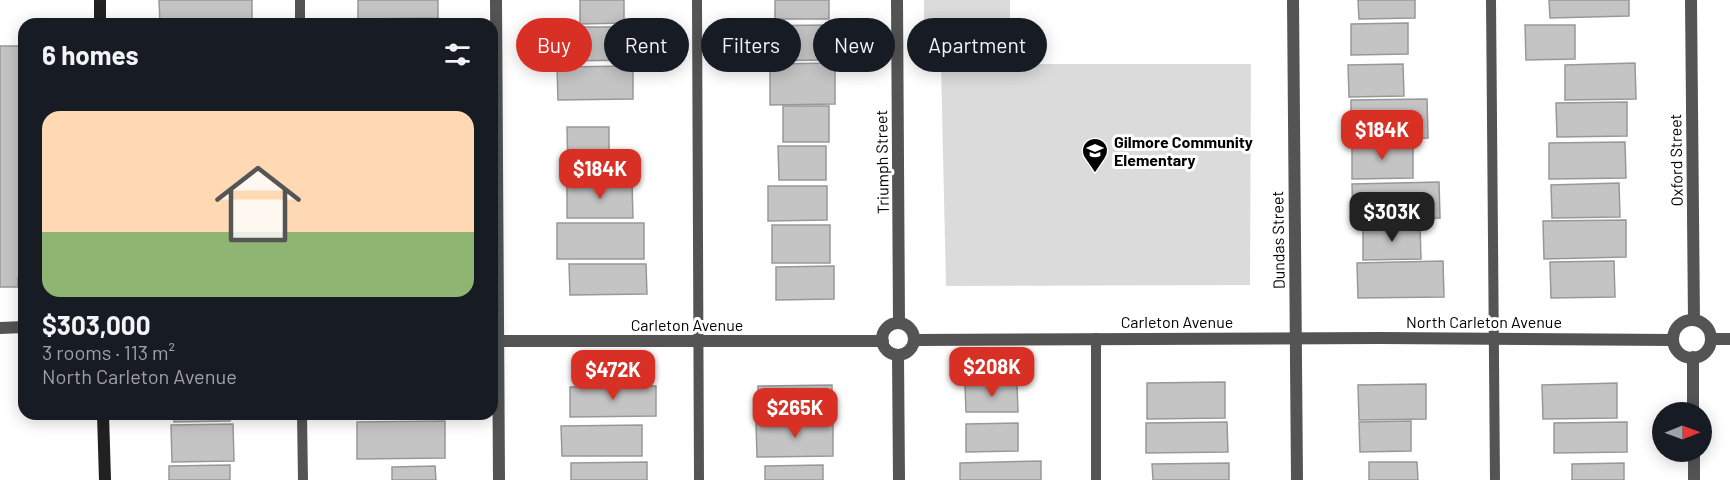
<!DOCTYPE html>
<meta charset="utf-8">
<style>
:root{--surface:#171b24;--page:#242831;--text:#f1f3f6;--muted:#9ea1a6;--line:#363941;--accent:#d93025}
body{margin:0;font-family:Barlow,sans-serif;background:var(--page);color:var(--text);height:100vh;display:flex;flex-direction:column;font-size:22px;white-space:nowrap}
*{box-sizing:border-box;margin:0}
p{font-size:20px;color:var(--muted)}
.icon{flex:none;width:33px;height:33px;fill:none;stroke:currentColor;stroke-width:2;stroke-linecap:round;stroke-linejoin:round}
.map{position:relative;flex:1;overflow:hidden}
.panel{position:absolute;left:18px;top:18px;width:480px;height:402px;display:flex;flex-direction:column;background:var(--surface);border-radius:18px;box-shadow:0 3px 15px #0003}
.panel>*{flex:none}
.guide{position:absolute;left:516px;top:18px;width:570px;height:54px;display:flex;gap:12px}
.needle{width:39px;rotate:89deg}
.fabs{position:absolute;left:1652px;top:402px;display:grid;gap:12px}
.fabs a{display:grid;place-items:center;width:60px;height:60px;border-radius:50%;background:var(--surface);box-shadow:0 3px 15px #0003;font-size:30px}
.price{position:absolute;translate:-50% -51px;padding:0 14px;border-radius:12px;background:var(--accent);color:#fff;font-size:20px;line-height:39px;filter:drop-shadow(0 2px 3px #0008)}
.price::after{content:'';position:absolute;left:50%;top:36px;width:18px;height:14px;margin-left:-9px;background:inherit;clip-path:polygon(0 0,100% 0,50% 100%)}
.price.current{background:#222;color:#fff}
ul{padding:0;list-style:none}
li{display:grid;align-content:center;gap:12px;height:318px;padding:0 24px}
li+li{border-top:2px solid var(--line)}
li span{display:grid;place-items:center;height:186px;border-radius:18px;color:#555}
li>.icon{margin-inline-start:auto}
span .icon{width:108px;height:108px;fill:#fffc;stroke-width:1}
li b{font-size:26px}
h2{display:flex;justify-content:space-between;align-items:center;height:72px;padding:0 24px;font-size:26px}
.chip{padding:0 21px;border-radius:27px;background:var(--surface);box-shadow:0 3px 15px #0003;font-size:21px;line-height:54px}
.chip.current{background:var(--accent);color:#fff}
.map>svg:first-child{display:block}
.green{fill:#dbdbdb}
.building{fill:#c4c4c4;stroke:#989898;stroke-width:1.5}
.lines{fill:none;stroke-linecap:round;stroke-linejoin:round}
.lane{stroke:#545454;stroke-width:10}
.street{stroke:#545454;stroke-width:12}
.secondary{stroke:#212121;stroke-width:12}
.labels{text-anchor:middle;stroke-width:6;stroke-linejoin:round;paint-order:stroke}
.poi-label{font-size:16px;font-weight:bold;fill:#000;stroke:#fff;text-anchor:start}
.street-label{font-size:16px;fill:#000;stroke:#fff}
</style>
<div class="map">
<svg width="1730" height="480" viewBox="0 0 1730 480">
<rect width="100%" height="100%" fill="#fff"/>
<g class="green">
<rect x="924" y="0" width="86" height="30"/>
<polygon points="941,64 1251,64 1250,285 946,286"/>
</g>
<g class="building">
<polygon points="159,0 252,0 252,24 160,24"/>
<polygon points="358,0 438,0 438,18 358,19"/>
<polygon points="580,0 624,0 624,23 580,24"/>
<rect x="775" y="0" width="54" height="19"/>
<polygon points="1358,0 1415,0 1415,18 1359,19"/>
<polygon points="1549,0 1629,0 1629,16 1550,18"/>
<rect x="359" y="23" width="80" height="1"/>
<polygon points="1408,23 1408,54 1351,55 1351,24"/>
<polygon points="830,25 831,60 750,61 749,26"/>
<polygon points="1525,25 1575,25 1575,59 1526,60"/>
<polygon points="559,27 639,27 639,60 559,61"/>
<polygon points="0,46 24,46 24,278 18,278 18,287 0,287"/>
<polygon points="835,63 835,104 770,105 770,64"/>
<polygon points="1635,63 1636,99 1565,100 1565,65"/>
<polygon points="1403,64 1404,96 1349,97 1348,65"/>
<polygon points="633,66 633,99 558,100 557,67"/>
<polygon points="1427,99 1428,138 1351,140 1351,100"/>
<polygon points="1627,102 1627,136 1557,137 1556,103"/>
<rect x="783" y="106" width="46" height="36"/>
<polygon points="567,127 609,127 609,173 568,174"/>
<polygon points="1625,142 1626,178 1549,179 1549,143"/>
<polygon points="1413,143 1413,178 1352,179 1352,144"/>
<polygon points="778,146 826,146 826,180 779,180"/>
<polygon points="567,182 632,182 633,218 567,218"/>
<polygon points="1439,182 1440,218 1353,220 1352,184"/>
<polygon points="1619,183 1620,217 1552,218 1551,185"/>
<polygon points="768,186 827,186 827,220 768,221"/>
<polygon points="1626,220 1626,257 1544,259 1543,221"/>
<rect x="557" y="223" width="87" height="36"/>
<rect x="772" y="225" width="58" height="38"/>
<polygon points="1420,226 1421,259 1363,260 1363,227"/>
<polygon points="1443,261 1444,297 1358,298 1357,263"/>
<polygon points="1614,261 1615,297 1551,298 1550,262"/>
<polygon points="569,264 646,264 647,294 570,295"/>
<polygon points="834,266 834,299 776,300 776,267"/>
<polygon points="1225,382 1225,418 1147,419 1147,383"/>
<polygon points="1617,383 1617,418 1543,419 1542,385"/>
<polygon points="1017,384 1018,412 966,412 965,385"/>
<polygon points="1426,384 1426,419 1359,420 1358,385"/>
<polygon points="832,385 832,415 758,416 758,386"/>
<polygon points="656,386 656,416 570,417 570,387"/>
<polygon points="174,414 230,414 230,421 174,422"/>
<polygon points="357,414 442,414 442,418 358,418"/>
<polygon points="445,421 445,458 357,459 357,422"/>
<polygon points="833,421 833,456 757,457 756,422"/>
<polygon points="1411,421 1411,451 1360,452 1359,422"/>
<polygon points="1227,422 1228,452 1146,453 1146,423"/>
<polygon points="1627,422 1627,452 1554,453 1554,423"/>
<polygon points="1018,423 1018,451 966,452 966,424"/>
<polygon points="233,424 234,461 172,462 171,425"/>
<polygon points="642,425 642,456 562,456 561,426"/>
<polygon points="1041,461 1041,480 960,480 960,463"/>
<polygon points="647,462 647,480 571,480 571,463"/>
<polygon points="1369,462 1417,462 1418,480 1369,480"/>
<polygon points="1229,463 1229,480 1153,480 1152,464"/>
<polygon points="1624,463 1624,480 1572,480 1572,464"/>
<polygon points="230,465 230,480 169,480 169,466"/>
<polygon points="823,465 823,480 765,480 765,466"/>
<polygon points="435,466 436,480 392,480 392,467"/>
</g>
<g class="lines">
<g class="lane">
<polyline points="300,0 300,24"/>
<polyline points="697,0 699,480"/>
<polyline points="1491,0 1495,480"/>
<polyline points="302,414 303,480"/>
<polyline points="1096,480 1096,338"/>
</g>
<g class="street">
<polyline points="496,0 499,480"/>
<polyline points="897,0 899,323"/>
<polyline points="1293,0 1297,480"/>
<polyline points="1691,0 1694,320"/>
<circle cx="1692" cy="339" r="19"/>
<circle cx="898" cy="339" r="16"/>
<polyline points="0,328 24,327"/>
<polyline points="1712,339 1730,339"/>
<polyline points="915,340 1380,338 1673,340"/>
<polyline points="492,341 883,341"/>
<polyline points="898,355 899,480"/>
<polyline points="1693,357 1693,412"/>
<polyline points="1694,452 1694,480"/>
</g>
<g class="secondary">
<polyline points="100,0 100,24"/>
<polyline points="103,414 105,480"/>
</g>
</g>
<defs>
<symbol id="school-pin" viewBox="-11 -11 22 30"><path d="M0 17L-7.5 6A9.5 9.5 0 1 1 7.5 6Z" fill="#000" stroke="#fff"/><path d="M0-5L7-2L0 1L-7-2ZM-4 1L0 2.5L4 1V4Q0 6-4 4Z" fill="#fff"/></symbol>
</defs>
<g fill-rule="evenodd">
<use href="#school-pin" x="1080" y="136" width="30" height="40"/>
</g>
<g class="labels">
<g class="poi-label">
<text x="1114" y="148">Gilmore Community<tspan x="1114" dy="18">Elementary</tspan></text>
</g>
<g class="street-label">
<text transform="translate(1676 160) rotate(-91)" y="6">Oxford Street</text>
<text transform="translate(882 162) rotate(-91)" y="6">Triumph Street</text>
<text transform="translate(1278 240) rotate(-91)" y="6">Dundas Street</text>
<text x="1177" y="328">Carleton Avenue</text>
<text x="1484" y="328">North Carleton Avenue</text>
<text x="687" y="331">Carleton Avenue</text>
</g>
</g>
</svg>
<div class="fabs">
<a><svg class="needle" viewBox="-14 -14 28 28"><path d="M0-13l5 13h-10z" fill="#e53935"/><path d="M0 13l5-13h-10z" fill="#9ea1a6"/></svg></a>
</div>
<b class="price" style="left:1382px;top:161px">$184K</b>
<b class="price" style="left:600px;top:200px">$184K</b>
<b class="price current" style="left:1392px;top:243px">$303K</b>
<b class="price" style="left:992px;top:398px">$208K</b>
<b class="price" style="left:613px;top:401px">$472K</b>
<b class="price" style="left:795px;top:439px">$265K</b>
<div class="guide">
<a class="chip current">Buy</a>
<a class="chip">Rent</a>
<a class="chip">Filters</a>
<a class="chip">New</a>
<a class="chip">Apartment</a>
</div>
<section class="panel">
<h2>6 homes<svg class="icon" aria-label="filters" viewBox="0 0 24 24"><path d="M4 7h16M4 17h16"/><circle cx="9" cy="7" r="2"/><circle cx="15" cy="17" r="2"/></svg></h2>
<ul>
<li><span style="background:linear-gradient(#ffd9b3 65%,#8fb573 0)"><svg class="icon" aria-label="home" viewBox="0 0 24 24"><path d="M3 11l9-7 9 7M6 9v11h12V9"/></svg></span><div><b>$303,000</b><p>3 rooms · 113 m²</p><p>North Carleton Avenue</p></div></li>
</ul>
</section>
</div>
